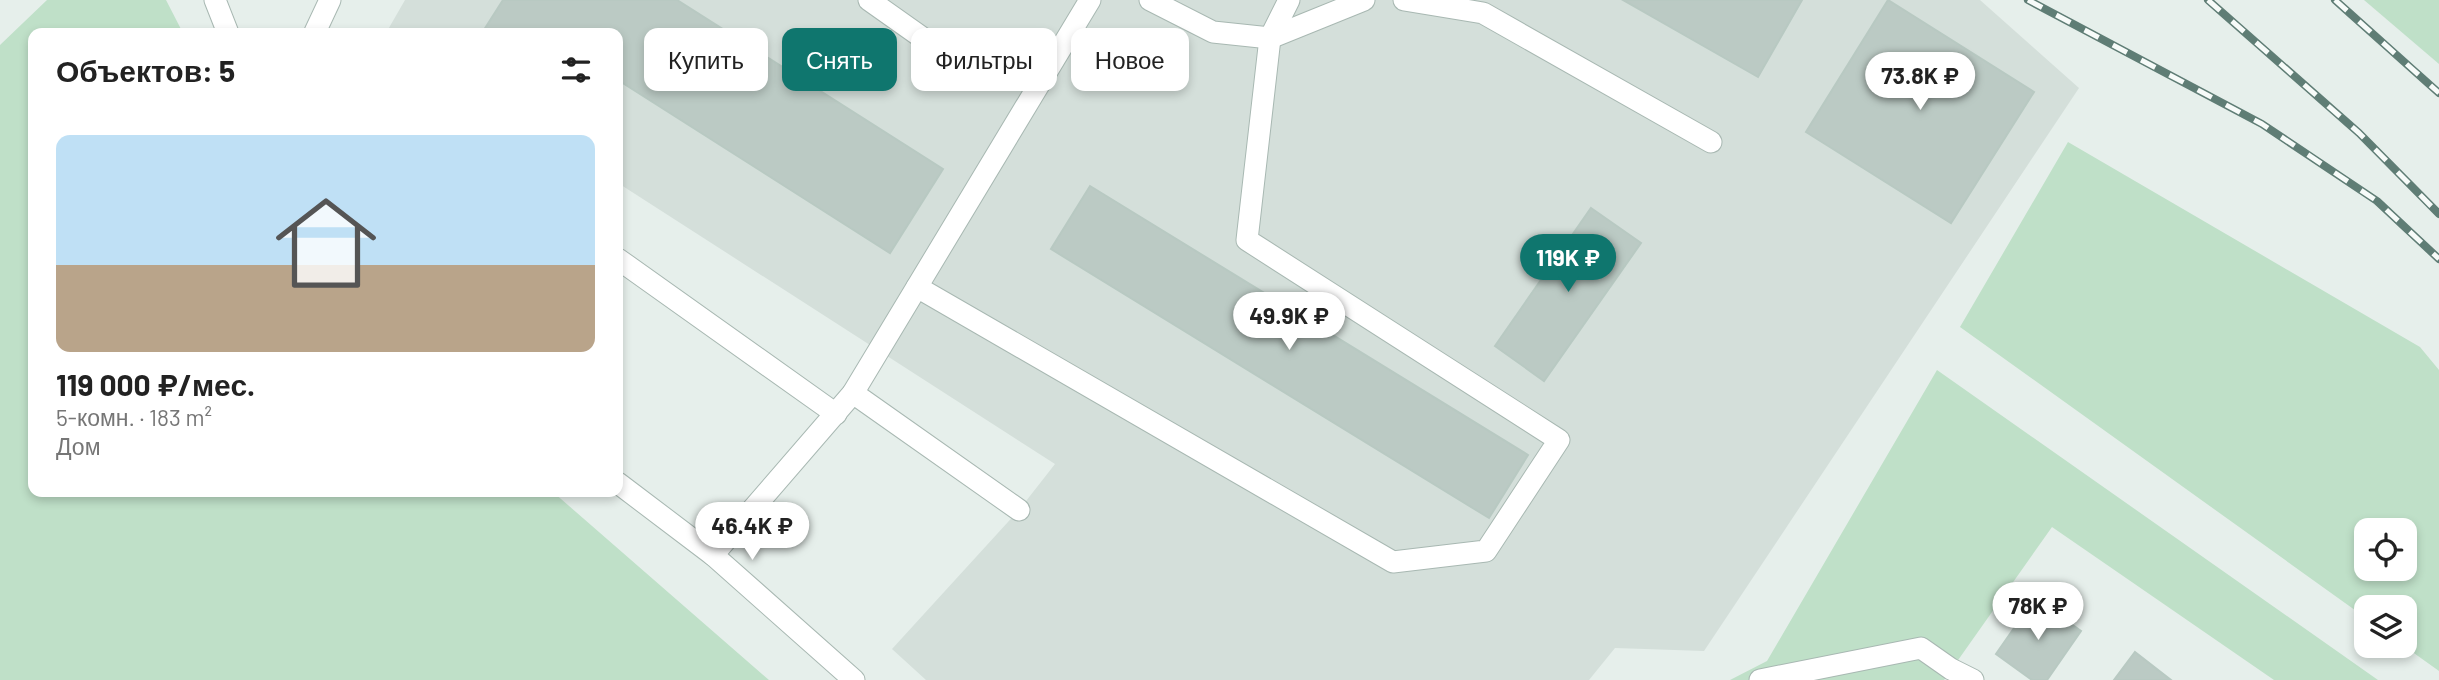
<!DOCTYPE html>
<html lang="ru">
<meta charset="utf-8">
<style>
:root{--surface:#fff;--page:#f2f2f2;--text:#222;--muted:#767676;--accent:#0f766e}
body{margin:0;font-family:Barlow,sans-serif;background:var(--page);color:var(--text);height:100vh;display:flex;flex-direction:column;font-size:26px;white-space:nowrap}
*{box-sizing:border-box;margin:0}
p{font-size:23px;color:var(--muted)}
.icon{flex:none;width:38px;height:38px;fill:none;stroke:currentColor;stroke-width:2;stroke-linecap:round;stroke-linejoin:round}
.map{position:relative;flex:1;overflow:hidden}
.drawer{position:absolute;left:28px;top:28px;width:595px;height:469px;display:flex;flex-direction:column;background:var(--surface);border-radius:14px;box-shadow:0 4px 10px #0003}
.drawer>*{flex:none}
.hud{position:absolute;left:644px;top:28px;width:665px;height:63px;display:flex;gap:14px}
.controls{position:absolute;left:2354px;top:518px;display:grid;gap:14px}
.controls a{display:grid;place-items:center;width:63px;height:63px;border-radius:14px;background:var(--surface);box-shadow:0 4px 10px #0003;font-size:35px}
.price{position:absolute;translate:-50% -60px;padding:0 16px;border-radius:24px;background:#fff;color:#222;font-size:23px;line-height:46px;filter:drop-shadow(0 2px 4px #0008)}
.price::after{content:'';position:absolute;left:50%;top:42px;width:21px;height:16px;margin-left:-10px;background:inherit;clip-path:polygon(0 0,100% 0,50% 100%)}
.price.selected{background:var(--accent);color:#fff}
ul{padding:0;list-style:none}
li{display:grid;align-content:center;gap:14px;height:371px;padding:0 28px}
li span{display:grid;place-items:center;height:217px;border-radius:14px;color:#555}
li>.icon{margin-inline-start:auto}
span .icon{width:126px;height:126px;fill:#fffc;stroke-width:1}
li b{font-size:30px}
h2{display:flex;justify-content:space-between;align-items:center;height:84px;padding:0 28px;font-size:30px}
.tag{padding:0 24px;border-radius:14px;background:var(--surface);box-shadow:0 4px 10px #0003;font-size:24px;line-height:63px}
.tag.selected{background:var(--accent);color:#fff}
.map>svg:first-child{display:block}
.built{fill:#d4dfda}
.green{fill:#bfe0c8;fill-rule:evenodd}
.building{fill:#bbcac4;stroke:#b8c9c2;stroke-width:2}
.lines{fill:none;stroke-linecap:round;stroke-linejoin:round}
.minor-casing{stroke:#a8b8b2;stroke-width:23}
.minor{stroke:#fff;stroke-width:21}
.rail-casing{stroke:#5f7d75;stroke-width:8}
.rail{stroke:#f7fbf9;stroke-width:5;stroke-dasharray:16;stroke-linecap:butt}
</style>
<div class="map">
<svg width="2439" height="680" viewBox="0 0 2439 680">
<rect width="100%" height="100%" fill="#e6efeb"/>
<polygon class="built" points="405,0 1980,0 2079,88 1704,651 1615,648 1589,680 926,680 892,649 1019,510 1055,464 618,183 618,33 386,33"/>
<g class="green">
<polygon points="47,0 166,0 183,33 33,33 33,492 553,492 769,680 0,680 0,45"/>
<polygon points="2364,0 2439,0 2439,64"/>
<path d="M2068,142L2420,347L2439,370V671L2404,646V607H2366V618L1960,327ZM2404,530V569H2366V530Z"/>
<polygon points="1937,370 2378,680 2274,680 2052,527 1944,680 1730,680 1767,661"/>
</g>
<g class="building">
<polygon points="503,0 677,0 943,169 890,253 618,80 618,33 482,33"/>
<polygon points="1623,0 1802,0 1758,77"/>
<polygon points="1888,0 2034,92 1951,223 1806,132"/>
<polygon points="1090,186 1528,455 1489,518 1051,249"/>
<polygon points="1591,208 1641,243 1544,381 1495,346"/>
<polygon points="2035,598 2081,631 2047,680 2032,680 1996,654"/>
<polygon points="2135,652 2171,680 2114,680"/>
</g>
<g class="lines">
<defs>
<g id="minor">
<polyline points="215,0 228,33"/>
<polyline points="869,0 975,75"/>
<polyline points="1150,0 1213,32 1270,38 1364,0"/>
<polyline points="1404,0 1483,13 1711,142"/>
<polyline points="316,33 315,32 330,0"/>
<polyline points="618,259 836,414"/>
<polyline points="917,287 1393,562 1486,551 1559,440 1247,240 1270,38 1289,0"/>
<polyline points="853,393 1019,510"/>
<polyline points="618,483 713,555 854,680"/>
<polyline points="713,555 853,393 1090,0"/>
<polyline points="1760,680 1921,648 1951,669 1973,680"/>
</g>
</defs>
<use href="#minor" class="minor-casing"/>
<use href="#minor" class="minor"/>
<defs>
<g id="rail">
<polyline points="2028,0 2262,124 2377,201 2439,259"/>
<polyline points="2208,0 2359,133 2439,214"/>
<polyline points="2335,0 2439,93"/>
</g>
</defs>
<use href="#rail" class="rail-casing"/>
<use href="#rail" class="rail"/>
</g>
</svg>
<div class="controls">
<a><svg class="icon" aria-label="locate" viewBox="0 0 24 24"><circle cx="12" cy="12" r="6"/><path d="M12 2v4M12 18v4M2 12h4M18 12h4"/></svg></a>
<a><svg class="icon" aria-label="layers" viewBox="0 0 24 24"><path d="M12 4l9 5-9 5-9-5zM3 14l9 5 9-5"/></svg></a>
</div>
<b class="price" style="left:1920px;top:112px">73.8K ₽</b>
<b class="price selected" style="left:1568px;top:294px">119K ₽</b>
<b class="price" style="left:1289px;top:352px">49.9K ₽</b>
<b class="price" style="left:752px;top:562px">46.4K ₽</b>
<b class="price" style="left:2038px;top:642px">78K ₽</b>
<div class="hud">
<a class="tag">Купить</a>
<a class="tag selected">Снять</a>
<a class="tag">Фильтры</a>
<a class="tag">Новое</a>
</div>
<section class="drawer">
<h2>Объектов: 5<svg class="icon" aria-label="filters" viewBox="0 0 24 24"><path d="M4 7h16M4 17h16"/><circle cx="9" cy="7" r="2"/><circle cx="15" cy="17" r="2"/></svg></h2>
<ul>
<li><span style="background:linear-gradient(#bfe0f5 60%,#b9a48a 0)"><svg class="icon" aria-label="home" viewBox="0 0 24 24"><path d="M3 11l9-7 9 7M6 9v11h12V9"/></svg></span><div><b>119 000 ₽/мес.</b><p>5-комн. · 183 m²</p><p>Дом</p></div></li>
</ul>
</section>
</div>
